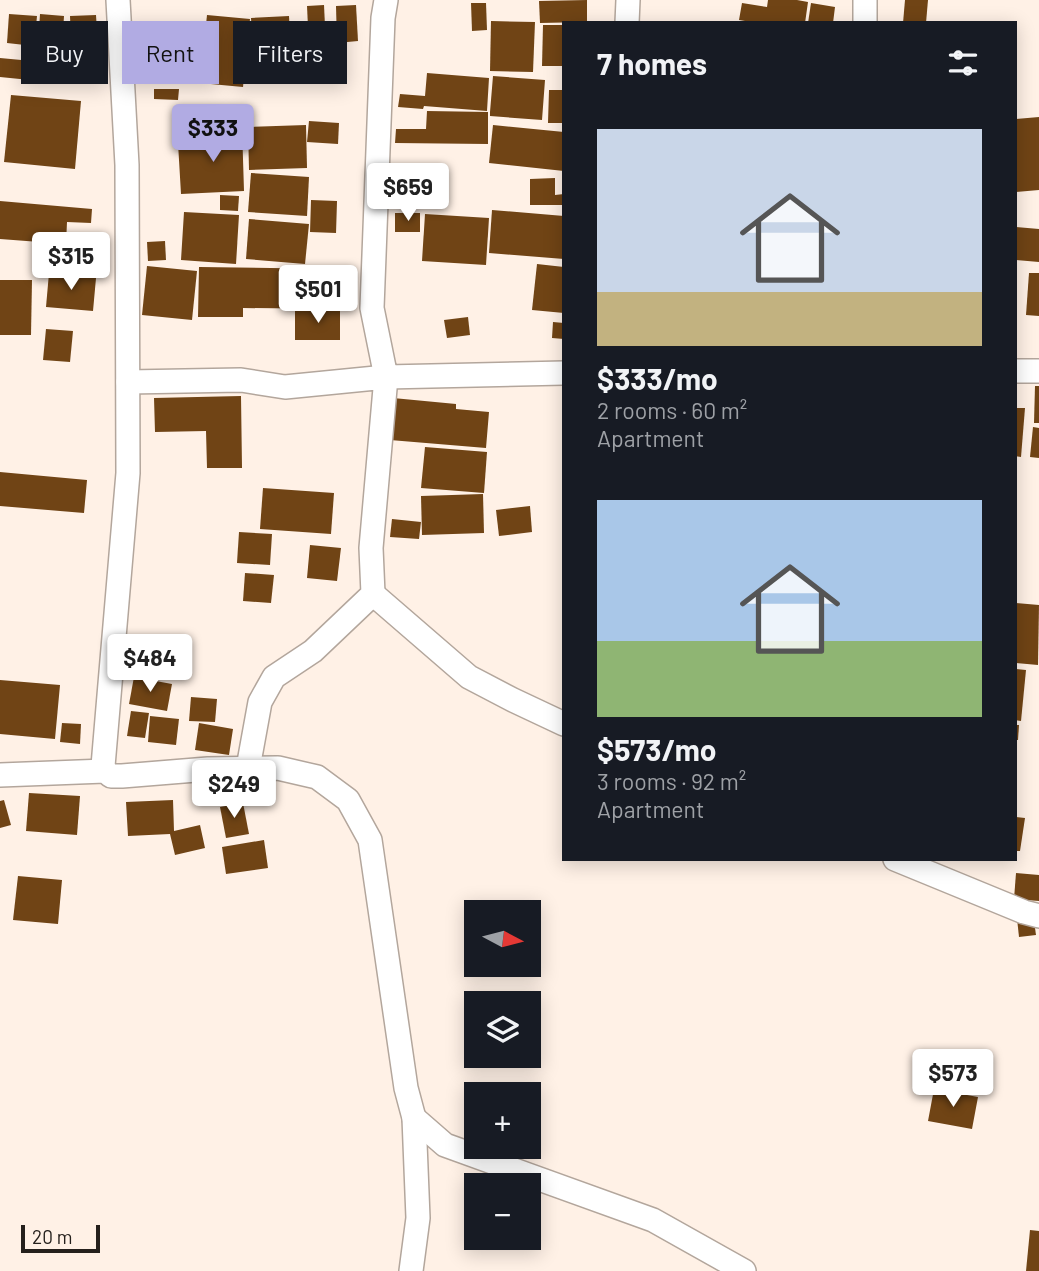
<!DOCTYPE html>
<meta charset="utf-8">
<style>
:root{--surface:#171b24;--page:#242831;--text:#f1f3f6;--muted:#9ea1a6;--accent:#b1abe3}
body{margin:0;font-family:Barlow,sans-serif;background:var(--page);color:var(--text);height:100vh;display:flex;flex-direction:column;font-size:26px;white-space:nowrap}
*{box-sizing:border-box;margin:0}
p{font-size:23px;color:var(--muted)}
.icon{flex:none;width:38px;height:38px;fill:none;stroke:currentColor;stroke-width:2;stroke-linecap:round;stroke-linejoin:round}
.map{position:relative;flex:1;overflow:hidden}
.drawer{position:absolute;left:562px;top:21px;width:455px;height:840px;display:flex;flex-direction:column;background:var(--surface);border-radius:0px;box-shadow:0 4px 18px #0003}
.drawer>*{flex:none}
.banner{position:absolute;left:21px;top:21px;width:436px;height:63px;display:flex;gap:14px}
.needle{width:46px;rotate:97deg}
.fabs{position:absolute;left:464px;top:900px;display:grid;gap:14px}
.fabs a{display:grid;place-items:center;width:77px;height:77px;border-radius:0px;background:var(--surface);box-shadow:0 4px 18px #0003;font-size:35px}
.scale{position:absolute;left:21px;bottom:18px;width:79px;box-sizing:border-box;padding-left:7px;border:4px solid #25201c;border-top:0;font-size:19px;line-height:24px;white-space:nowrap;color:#25201c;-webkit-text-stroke:5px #fff1e6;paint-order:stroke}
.price{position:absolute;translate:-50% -60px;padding:0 16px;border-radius:7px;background:#fff;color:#222;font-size:23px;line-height:46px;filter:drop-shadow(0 2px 4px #0008)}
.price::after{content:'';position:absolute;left:50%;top:42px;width:21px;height:16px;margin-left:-10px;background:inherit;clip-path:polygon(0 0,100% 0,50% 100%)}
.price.on{background:var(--accent);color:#111}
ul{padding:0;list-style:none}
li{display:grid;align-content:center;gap:14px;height:371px;padding:0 35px}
li span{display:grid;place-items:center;height:217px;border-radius:0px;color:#555}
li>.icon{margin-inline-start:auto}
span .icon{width:126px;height:126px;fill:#fffc;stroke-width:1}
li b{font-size:30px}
h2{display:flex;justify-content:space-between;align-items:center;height:84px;padding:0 35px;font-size:30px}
.tag{padding:0 24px;border-radius:0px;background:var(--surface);box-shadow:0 4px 18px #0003;font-size:24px;line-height:63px}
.tag.on{background:var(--accent);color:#111}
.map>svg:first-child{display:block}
.building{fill:#704415}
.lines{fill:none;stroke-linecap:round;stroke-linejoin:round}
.street-casing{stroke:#b3a69c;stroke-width:26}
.street{stroke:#fff;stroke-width:23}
</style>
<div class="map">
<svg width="1039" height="1271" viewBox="0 0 1039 1271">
<rect width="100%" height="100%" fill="#fff1e6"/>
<g class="building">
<polygon points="587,0 587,22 540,23 539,1"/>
<polygon points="768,0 797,0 808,2 805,23 757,23 739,20 742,3 767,7"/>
<polygon points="905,0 928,0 926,23 903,23"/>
<polygon points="471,3 486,3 487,30 472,31"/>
<polygon points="811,3 835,7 833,23 808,23"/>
<polygon points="324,5 325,26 308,27 307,6"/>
<polygon points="356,5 358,41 337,43 336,6"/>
<polygon points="9,14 37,16 34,46 7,43"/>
<polygon points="40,14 64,16 63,31 39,29"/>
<polygon points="96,15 99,63 72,65 70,16"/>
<polygon points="207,15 250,19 243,87 200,83"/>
<polygon points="289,16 290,35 252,36 251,18"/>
<polygon points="491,21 535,22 533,72 490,71"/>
<polygon points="543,25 564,25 564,66 542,66"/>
<polygon points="0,58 32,61 30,80 0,77"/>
<polygon points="427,73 489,78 487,111 424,106 423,109 398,107 400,94 425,96"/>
<polygon points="493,76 545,80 542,120 490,116 490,112 493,112 490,112"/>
<polygon points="154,89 179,89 178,100 154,99"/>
<polygon points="549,90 564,90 564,123 548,123"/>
<polygon points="11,95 81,101 75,169 4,162"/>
<polygon points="427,111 488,112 488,144 395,143 396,129 426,129"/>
<polygon points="1039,117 1039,190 1015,192 1015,119"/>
<polygon points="309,121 339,123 338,144 307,142"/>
<polygon points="306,125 307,168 249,170 248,127"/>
<polygon points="493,125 564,132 564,171 489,163"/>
<polygon points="242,127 244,191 181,194 178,143 221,142 220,128"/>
<polygon points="251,173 309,177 307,216 248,212"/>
<polygon points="555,178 555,195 564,194 564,205 530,205 530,179"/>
<polygon points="220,195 239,196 238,211 220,210"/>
<polygon points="311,200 337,201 336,233 310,232"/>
<polygon points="0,201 92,209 91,223 67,222 66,244 0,239"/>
<polygon points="492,210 564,216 564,259 489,253"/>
<polygon points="184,212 239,215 236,264 181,260"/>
<rect x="395" y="213" width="25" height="19"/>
<polygon points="425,214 489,218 486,265 422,261"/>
<polygon points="249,219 309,224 305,264 246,259"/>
<polygon points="1015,227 1039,229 1039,262 1015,260"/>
<polygon points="165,241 166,260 148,261 147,242"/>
<polygon points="537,264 564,267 564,313 532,310"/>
<polygon points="147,266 197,271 192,320 142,315"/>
<polygon points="199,267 338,269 337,309 243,308 243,317 198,317"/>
<polygon points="49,273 96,278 93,311 46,307"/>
<polygon points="1029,273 1039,273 1039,316 1026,315"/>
<polygon points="0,280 32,280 31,335 0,335"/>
<rect x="295" y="310" width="45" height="30"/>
<polygon points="468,317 470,335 447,338 444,320"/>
<polygon points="553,322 564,323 564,339 552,338"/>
<polygon points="46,329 73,331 70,362 43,360"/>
<polygon points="1035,386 1039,386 1039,423 1034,423"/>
<polygon points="241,396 242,468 207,468 206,431 155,432 154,398"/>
<polygon points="393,398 456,404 456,409 489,412 486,448 390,440"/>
<polygon points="1015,408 1025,408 1021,457 1015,456"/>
<polygon points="1033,427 1039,428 1039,458 1030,457"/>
<polygon points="425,447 487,452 484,493 421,488"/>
<polygon points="0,472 87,480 84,513 0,506"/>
<polygon points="263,488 334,493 331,534 260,529"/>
<polygon points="483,494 484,533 422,535 421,496"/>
<polygon points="530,506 532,532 499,536 496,510"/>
<polygon points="392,519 421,522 419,539 390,537"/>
<polygon points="239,532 272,534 270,565 237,563"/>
<polygon points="310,545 341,548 337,581 307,578"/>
<polygon points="245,573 274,575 271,603 243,601"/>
<polygon points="1015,603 1039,605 1038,665 1015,663"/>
<polygon points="1015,669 1026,670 1021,721 1015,720"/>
<polygon points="134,677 172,684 167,711 129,704"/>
<polygon points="0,680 60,685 55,739 0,734"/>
<polygon points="191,697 217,699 215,722 189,721"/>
<polygon points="131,711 149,713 145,738 127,736"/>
<polygon points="150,716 179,719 176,745 148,742"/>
<polygon points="62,723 81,724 80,744 60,742"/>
<polygon points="199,723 233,729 229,755 195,750"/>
<polygon points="1015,725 1019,725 1018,740 1015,740"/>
<polygon points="29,793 80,796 77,835 26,831"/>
<polygon points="4,800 11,825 0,828 0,801"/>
<polygon points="173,800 174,831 200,825 205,848 175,855 170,834 128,836 126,802"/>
<polygon points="243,803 249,834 226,838 220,807"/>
<polygon points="1015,817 1025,818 1020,851 1015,851"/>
<polygon points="264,840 268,868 226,874 222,847"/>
<polygon points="1016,873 1039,875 1039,901 1014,899"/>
<polygon points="18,876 62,880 58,924 13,920"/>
<polygon points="1032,907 1036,935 1019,937 1016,909"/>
<polygon points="934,1089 978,1097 972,1129 928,1121"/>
<polygon points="1030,1230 1039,1231 1039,1271 1026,1271"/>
</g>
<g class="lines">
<defs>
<g id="street">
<polyline points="386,0 383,18 372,308 386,377 564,373"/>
<polyline points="627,23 628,0"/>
<polyline points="865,23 865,0"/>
<polyline points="1015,371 1039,371"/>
<polyline points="128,382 241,380 285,387 386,377 371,548 373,594 313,651 274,677 260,702 248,768"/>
<polyline points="373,594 469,677 513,700 564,724"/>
<polyline points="105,771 103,766 128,473 127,165 118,0"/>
<polyline points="0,775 105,771 111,776 122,776 208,769 278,768 317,777 348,800 370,840 406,1088 414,1118 418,1218 411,1271"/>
<polyline points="895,859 1024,912 1039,916"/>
<polyline points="414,1118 445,1145 653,1220 744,1271"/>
</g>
</defs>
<use href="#street" class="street-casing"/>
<use href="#street" class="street"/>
</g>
</svg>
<div class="fabs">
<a><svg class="needle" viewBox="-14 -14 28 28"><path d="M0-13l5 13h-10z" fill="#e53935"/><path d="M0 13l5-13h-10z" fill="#9ea1a6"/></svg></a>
<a><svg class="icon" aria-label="layers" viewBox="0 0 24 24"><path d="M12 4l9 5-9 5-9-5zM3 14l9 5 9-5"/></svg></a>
<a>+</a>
<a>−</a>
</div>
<div class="scale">20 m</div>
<b class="price on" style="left:213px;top:164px">$333</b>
<b class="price" style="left:408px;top:223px">$659</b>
<b class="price" style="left:71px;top:292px">$315</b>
<b class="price" style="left:318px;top:325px">$501</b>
<b class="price" style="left:150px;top:694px">$484</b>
<b class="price" style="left:234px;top:820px">$249</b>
<b class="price" style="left:953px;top:1109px">$573</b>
<div class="banner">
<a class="tag">Buy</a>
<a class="tag on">Rent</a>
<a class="tag">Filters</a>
</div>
<section class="drawer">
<h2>7 homes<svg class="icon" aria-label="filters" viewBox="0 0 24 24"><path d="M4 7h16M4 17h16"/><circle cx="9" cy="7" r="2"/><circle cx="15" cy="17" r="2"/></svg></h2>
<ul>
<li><span style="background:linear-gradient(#c9d6e8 75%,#c2b280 0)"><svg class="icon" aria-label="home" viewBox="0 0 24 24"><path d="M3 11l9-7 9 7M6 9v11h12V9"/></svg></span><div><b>$333/mo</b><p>2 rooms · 60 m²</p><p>Apartment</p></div></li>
<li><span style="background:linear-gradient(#a9c7e8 65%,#8fb573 0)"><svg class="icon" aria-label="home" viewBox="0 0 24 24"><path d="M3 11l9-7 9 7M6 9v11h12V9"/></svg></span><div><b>$573/mo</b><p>3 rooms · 92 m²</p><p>Apartment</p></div></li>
</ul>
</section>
</div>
